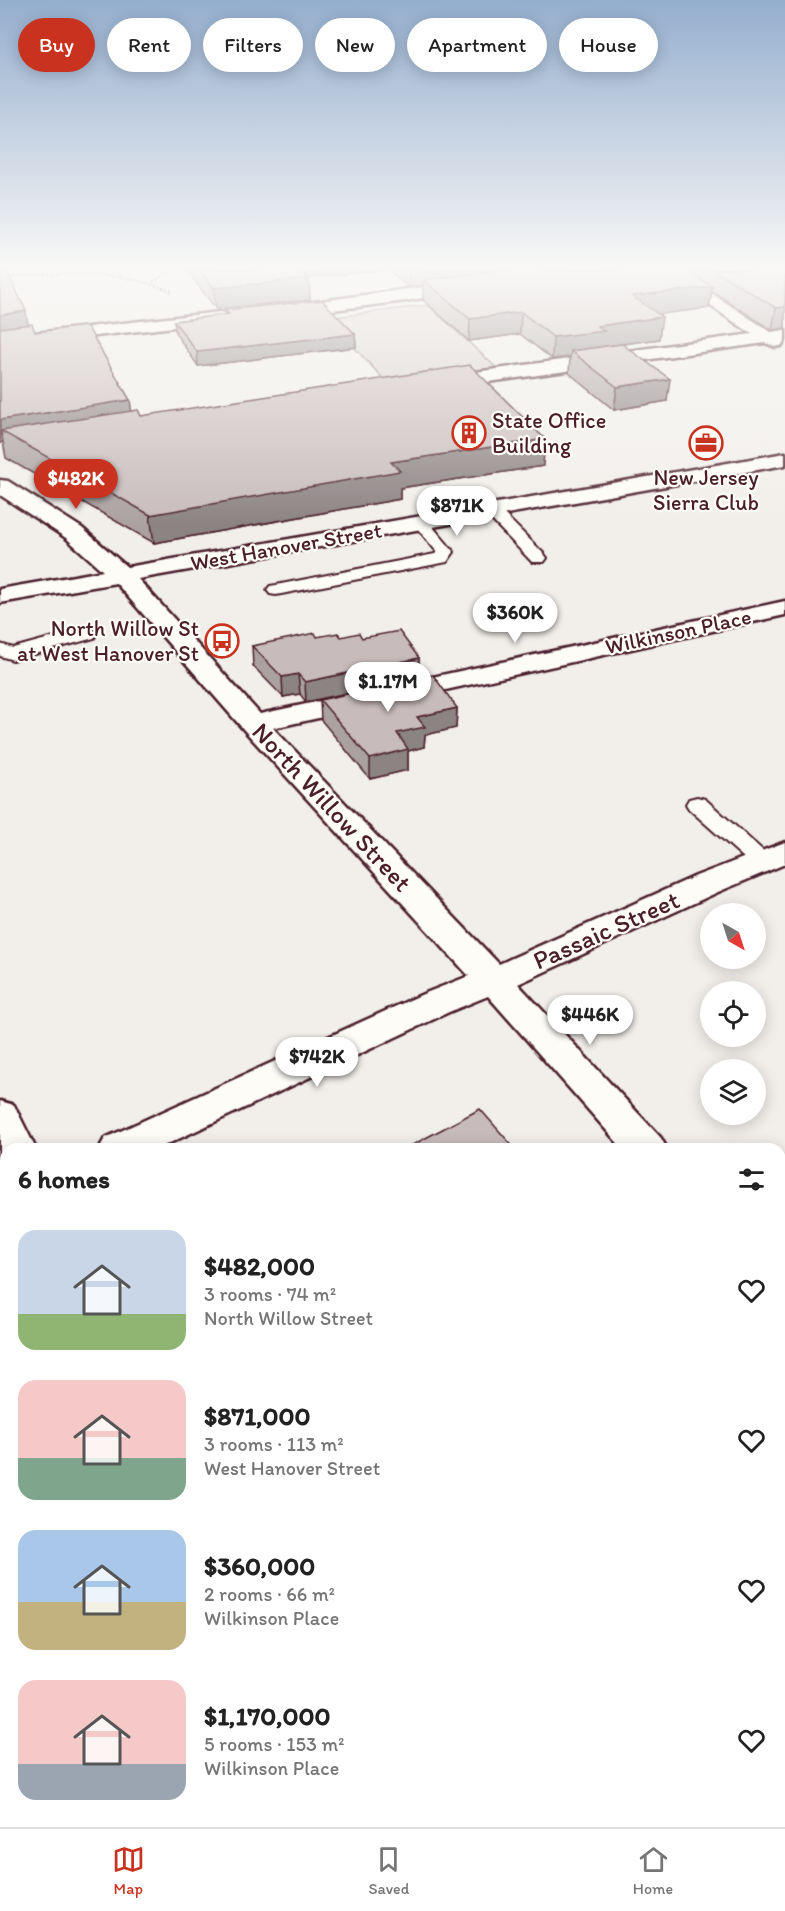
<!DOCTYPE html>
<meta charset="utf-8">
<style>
:root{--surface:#fff;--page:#f2f2f2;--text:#222;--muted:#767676;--line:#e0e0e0;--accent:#c8321e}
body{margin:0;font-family:Itim,sans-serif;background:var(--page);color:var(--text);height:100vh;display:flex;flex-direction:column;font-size:22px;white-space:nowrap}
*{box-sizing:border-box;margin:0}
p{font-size:20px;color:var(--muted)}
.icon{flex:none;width:33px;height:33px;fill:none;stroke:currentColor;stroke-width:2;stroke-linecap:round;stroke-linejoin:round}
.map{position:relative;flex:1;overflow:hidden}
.drawer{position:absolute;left:0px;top:1143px;width:786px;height:684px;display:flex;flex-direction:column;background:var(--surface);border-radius:18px 18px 0 0;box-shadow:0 3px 15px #0003}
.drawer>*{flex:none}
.top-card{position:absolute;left:18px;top:18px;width:750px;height:54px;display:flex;gap:12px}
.needle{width:39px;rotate:141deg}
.controls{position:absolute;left:700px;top:903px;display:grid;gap:12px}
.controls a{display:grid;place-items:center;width:66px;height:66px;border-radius:50%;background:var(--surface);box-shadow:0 3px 15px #0003;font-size:30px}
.price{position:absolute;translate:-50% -51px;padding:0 14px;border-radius:21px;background:#fff;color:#222;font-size:20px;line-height:39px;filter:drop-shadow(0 2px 3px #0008)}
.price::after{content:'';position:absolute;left:50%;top:36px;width:18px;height:14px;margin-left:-9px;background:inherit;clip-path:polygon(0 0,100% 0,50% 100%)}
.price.selected{background:var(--accent);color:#fff}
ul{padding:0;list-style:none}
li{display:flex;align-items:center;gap:18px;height:150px;padding:0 18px}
li span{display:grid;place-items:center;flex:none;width:168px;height:120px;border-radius:18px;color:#555}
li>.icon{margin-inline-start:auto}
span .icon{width:72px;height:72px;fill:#fffc;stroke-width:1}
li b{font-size:26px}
h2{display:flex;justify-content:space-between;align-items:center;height:72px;padding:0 18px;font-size:26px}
.chip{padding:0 21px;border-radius:27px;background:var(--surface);box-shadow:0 3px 15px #0003;font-size:21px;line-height:54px}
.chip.selected{background:var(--accent);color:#fff}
.dock{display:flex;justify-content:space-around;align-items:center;height:84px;border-top:2px solid var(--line);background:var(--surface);font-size:16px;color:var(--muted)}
.dock a{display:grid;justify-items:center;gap:3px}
.dock .selected{color:var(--accent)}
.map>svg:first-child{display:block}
.built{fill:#e5dfdd}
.green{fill:#d9d0cf;stroke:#92787d;stroke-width:1.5}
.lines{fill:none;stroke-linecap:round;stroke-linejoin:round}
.service-casing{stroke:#4a1f2b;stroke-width:4}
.minor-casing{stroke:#4a1f2b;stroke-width:5}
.tertiary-casing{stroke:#4a1f2b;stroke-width:5}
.path{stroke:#4a1f2b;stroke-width:2;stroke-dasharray:2 2;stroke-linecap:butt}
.service{fill:#fdfcf7;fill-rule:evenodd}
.minor{fill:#fdfcf7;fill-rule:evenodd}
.tertiary{fill:#fdfcf7;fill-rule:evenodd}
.wall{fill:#aca1a1;stroke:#4a1f2b;stroke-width:1.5}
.shaded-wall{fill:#8c8383;stroke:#4a1f2b;stroke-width:1.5}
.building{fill:#c8bbbb;stroke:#4a1f2b;stroke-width:1.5}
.labels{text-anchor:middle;stroke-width:4.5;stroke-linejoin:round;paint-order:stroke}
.far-poi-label{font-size:22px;fill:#4a1f2b;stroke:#fdfcf7;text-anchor:start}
.far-street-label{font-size:22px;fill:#4a1f2b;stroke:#fdfcf7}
.street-label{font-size:26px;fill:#4a1f2b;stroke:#fdfcf7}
</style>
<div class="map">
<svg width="785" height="1827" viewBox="0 0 785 1827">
<rect width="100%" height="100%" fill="#f2efeb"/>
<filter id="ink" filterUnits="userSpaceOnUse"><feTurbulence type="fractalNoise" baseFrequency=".0167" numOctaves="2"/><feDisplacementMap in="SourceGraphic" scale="12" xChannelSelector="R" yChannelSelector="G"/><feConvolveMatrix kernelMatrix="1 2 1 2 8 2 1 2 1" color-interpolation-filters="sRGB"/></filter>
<g filter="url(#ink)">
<polygon class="built" points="95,1821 482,1821 494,1827 86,1827"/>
<polygon class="green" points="428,305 500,371 390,386 327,318"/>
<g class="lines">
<defs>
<g id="service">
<polygon points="492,506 498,508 544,554 547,558 544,562 532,562 486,514 484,511"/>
<polygon points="421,518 427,520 454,552 447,562 276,595 270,594 267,590 270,586 276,585 435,554 437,552 413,523"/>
<polygon points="87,628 94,630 96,634 94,638 13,660 0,656 0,644 13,648"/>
<polygon points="697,797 705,799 770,857 773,862 770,867 762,870 754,867 689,809 686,804 689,799"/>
</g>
<g id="minor">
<polygon points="656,269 674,269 771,332 785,330 785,340 781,346 775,347 765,343 438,389 431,387 429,383 431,379 438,377 752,334"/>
<polygon points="785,453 785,465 138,579 260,714 785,601 785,615 273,728 499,964 696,876 785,842 785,864 718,892 518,984 661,1138 667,1149 623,1149 488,996 449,1012 157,1149 99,1149 105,1138 423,994 469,976 244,730 116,583 0,603 0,589 103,571 66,538 0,495 0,480 8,481 82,528 127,567"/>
<polygon points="0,1101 14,1105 36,1149 6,1149 6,1162 0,1156"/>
<polygon points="6,1184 6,1219 0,1221 0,1186"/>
<polygon points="780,1274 785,1276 785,1317 780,1316"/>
</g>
<g id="tertiary">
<polygon points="467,281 473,283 475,286 473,289 406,301 284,316 276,311 284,306"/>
<polygon points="220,312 226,313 228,317 226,321 0,347 0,337"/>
</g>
</defs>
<use href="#service" class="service-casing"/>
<use href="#minor" class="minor-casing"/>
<use href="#tertiary" class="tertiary-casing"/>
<g class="path">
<polyline points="116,269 121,276"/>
<path d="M0,278C59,273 117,268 173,292"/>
<polyline points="153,282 169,272 164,269"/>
</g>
<use href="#service" class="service"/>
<use href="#minor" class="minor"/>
<use href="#tertiary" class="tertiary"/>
</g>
<g class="wall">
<polygon points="0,269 18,269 7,271 28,325 35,332 130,400 131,411 141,416 543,466 400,488 400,499 154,543 6,458 3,442 0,443"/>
<polygon points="186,269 785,269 785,328 772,330 712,291 709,308 657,314 659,339 622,344 667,401 614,410 569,373 570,357 552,359 520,334 469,341 423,300 423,286 409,288 388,269 309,278 310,300 216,309"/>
<polygon points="225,310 355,334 356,347 198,366 176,334 174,321 226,315"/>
<polygon points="317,637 362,638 419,658 419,677 306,702 300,694 283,697 253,666 252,646"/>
<polygon points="320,700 457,708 456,728 425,735 424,747 408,751 408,770 370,779 321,720"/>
</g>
<g class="shaded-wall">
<polygon points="1,269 18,269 2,272"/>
<polygon points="291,269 388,269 292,280"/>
<polygon points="409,269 557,269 424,280 423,286 409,288"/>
<polygon points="309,279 310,300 216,309 214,288"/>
<polygon points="712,287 709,308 630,318 632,296"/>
<polygon points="785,307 785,328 772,330 776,308"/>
<polygon points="26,311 29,331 0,335 0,315"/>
<polygon points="521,312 520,334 469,341 470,319"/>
<polygon points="662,317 659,339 571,351 570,357 552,359 553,337 597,326"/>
<polygon points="355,334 356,347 198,366 197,352"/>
<polygon points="670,379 667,401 614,410 617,387"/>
<polygon points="130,400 133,422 1,431 3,442 0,443 0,420"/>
<polygon points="545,439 543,466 400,488 400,499 154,543 150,515 391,462"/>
<polygon points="419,658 419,677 306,702 305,682"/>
<polygon points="298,674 300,694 283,697 282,677"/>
<polygon points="457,708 456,728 425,735 424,747 408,751 408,770 370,779 370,759 397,733 417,717"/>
<polygon points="6,1820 6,1821 50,1821 42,1827 0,1827 0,1824"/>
</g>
<g class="building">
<polygon points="0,269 6,269 26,311 0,315"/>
<polygon points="199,269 299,269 309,279 214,288"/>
<polygon points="509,269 685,269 712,287 632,296 662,317 597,326 604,331 553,337 521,312 470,319 424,280"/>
<polygon points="712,269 785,269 785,307 776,308"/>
<polygon points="322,300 355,334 197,352 174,321 229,314 225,310"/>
<polygon points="32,324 35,332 87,326 130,400 0,420 0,328"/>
<polygon points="622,344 670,379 617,387 571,351"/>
<polygon points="470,365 545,439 391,462 400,471 150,515 1,431 138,410 141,416"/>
<polygon points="399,631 419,658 305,682 298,674 282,677 252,646 315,633 317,637 338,633 341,637 359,633 362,638"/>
<polygon points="433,675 457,708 417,717 425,727 397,733 408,749 370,759 320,700"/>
<polygon points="480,1109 515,1149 405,1149"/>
<polygon points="6,1361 6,1820 0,1824 0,1364"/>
</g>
</g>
<linearGradient id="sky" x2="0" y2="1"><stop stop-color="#94aece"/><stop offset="0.51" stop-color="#f9f8f6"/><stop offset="1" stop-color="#f9f8f6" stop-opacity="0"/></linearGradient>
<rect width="785" height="524" fill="url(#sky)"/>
<defs>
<symbol id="building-ring" viewBox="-11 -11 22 22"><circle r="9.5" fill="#fdfcf7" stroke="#c8321e" stroke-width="1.5"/><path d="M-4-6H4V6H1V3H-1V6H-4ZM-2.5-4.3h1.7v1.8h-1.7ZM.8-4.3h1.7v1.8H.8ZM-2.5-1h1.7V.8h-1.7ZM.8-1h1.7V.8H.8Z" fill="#c8321e"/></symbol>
<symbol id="office-ring" viewBox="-11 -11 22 22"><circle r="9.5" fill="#fdfcf7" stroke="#c8321e" stroke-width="1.5"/><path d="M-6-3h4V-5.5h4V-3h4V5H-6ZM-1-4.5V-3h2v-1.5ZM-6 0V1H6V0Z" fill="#c8321e"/></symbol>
<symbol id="bus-ring" viewBox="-11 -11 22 22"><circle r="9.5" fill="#fdfcf7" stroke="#c8321e" stroke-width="1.5"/><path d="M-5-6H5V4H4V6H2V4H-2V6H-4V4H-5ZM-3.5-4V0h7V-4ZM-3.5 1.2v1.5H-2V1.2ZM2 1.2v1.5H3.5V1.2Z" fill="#c8321e"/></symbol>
</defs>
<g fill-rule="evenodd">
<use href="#building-ring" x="450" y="414" width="38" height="38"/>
<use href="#office-ring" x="687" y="424" width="38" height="38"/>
<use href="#bus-ring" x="203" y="622" width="38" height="38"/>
</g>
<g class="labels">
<g class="far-poi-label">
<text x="492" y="428">State Office<tspan x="492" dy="25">Building</tspan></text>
<text x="706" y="485" text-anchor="middle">New Jersey<tspan x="706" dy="25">Sierra Club</tspan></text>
<text x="199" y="636" text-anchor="end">North Willow St<tspan x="199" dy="25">at West Hanover St</tspan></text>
</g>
<g class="far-street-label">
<text transform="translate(286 546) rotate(-10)" y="8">West Hanover Street</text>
<text transform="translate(678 631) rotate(-12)" y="8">Wilkinson Place</text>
</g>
<g class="street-label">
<text transform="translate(332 807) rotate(47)" y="9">North Willow Street</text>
<text transform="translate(606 930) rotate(-24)" y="9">Passaic Street</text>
</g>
</g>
</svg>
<div class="controls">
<a><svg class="needle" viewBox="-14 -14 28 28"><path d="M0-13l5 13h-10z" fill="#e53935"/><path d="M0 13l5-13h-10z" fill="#767676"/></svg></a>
<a><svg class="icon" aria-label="locate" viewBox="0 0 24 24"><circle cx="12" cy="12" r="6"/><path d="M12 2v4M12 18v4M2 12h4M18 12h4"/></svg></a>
<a><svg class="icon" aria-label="layers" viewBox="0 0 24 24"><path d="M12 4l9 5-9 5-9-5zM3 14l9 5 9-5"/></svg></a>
</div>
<b class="price selected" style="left:76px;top:510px">$482K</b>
<b class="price" style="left:457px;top:537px">$871K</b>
<b class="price" style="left:515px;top:644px">$360K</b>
<b class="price" style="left:388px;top:713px">$1.17M</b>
<b class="price" style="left:590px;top:1046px">$446K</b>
<b class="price" style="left:317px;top:1088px">$742K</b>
<div class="top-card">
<a class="chip selected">Buy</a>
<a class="chip">Rent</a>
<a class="chip">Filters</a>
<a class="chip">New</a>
<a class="chip">Apartment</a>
<a class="chip">House</a>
</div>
<section class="drawer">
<h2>6 homes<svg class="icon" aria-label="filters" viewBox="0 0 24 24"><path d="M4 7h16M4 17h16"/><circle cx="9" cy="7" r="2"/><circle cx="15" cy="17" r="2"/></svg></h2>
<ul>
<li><span style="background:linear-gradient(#c9d6e8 70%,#8fb573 0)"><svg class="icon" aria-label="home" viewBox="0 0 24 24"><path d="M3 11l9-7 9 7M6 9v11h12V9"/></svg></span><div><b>$482,000</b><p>3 rooms · 74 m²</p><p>North Willow Street</p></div><svg class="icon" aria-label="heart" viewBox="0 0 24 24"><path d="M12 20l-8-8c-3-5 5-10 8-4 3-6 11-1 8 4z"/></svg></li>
<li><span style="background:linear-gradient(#f6c9c9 65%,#7fa58c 0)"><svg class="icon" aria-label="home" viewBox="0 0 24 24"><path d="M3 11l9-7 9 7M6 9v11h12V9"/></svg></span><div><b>$871,000</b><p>3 rooms · 113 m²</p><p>West Hanover Street</p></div><svg class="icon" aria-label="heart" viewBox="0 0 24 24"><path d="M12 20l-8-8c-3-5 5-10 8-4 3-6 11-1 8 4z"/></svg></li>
<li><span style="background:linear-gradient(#a9c7e8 60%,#c2b280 0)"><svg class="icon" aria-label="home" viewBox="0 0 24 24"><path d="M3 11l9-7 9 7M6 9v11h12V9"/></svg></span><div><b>$360,000</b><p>2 rooms · 66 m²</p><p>Wilkinson Place</p></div><svg class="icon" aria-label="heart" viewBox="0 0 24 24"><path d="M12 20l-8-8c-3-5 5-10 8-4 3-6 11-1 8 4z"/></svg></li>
<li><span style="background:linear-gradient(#f6c9c9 70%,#9aa5b1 0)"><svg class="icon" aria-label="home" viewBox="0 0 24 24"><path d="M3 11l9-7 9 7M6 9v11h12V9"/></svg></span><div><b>$1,170,000</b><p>5 rooms · 153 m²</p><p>Wilkinson Place</p></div><svg class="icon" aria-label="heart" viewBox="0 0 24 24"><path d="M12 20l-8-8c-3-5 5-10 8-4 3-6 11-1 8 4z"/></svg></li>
</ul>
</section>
</div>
<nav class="dock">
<a class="selected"><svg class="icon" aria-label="map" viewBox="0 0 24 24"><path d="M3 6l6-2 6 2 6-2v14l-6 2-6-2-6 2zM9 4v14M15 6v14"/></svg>Map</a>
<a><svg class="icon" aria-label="saved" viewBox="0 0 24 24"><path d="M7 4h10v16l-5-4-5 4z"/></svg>Saved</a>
<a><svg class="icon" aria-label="home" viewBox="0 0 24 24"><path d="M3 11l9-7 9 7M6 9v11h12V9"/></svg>Home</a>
</nav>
